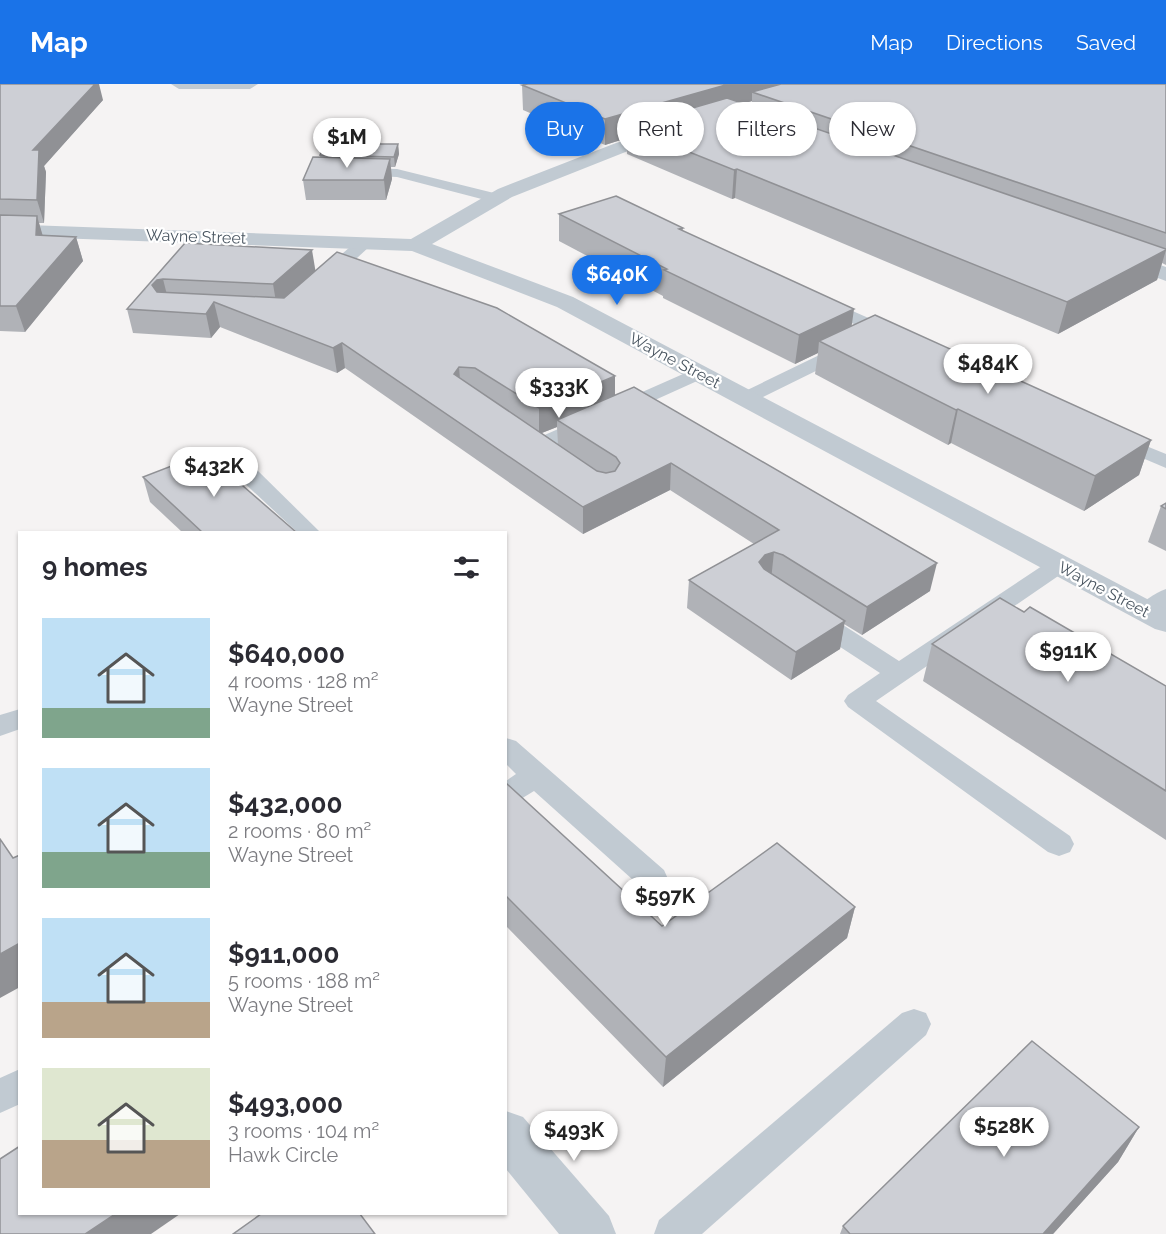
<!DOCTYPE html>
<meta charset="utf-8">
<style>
:root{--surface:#fff;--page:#f2f2f3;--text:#2b2b33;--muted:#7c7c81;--accent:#1a73e8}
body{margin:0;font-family:Raleway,sans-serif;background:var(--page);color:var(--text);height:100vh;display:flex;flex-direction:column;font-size:22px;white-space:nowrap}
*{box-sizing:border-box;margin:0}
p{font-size:20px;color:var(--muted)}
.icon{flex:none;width:33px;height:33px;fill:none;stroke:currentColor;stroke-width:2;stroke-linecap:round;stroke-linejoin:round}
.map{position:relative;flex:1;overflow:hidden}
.details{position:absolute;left:18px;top:447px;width:489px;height:684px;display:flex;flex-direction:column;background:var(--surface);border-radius:0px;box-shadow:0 2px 4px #0004}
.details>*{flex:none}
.banner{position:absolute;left:525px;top:18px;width:550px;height:54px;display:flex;gap:12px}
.price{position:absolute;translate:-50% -51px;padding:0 14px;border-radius:21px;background:#fff;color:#222;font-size:20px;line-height:39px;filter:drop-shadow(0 2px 3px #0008)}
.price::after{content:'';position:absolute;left:50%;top:36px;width:18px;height:14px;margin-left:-9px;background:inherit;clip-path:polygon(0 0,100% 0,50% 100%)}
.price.on{background:var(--accent);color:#fff}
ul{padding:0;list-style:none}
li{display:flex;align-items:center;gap:18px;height:150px;padding:0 24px}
li span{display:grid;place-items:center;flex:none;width:168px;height:120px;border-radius:0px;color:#555}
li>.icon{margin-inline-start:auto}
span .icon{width:72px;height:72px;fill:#fffc;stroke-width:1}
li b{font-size:26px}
h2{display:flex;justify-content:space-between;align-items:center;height:72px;padding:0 24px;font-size:26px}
.chip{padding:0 21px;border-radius:27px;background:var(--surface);box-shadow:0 2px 4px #0004;font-size:21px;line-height:54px}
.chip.on{background:var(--accent);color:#fff}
header{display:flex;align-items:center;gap:36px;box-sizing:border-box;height:84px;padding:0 30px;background:var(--accent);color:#fff}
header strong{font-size:28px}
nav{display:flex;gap:33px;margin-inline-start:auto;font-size:21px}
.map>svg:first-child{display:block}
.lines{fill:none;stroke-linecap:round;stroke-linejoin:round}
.service{fill:#c1cad2;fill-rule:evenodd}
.minor{fill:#c1cad2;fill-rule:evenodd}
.wall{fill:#b0b2b7;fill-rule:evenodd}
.shaded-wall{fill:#909195}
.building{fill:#cdcfd5;stroke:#909195;stroke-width:1.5}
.labels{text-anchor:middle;stroke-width:4.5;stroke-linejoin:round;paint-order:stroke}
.far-street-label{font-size:16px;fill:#4a5661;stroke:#fff}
</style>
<header>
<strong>Map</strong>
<nav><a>Map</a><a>Directions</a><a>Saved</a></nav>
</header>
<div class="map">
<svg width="1166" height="1150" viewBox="0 0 1166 1150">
<rect width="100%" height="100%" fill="#f5f3f3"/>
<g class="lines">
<g class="service">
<polygon points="356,84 397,85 502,111 505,114 497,119 397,93 351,91 349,88 351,85"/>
<polygon points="364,154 372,159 370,162 330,199 318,199 316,195 318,191 358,156"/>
<polygon points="823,214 889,243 892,247 889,251 753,318 739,318 736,314 739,310 869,247 817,223 814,219 817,215"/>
<path d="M699,283L706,285L708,289L706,293L553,362L566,373L563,377C550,381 535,372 528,361L531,357Z"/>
<polygon points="1114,349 1166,370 1166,384 1107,359 1104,355 1107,351"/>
<polygon points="248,384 256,385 320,448 297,448 240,395 237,390 240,385"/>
<polygon points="1059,474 1067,476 1071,481 1067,486 876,617 1070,752 1074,760 1070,768 1059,772 1048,768 848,623 844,617 848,611 880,589 805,540 802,534 805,528 814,526 823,528 899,577 1051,476"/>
<path d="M1166,505V525C1156,533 1151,537 1138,534L1135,528C1142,518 1154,509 1166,505Z"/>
<polygon points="20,625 20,645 0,652 0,631"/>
<polygon points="506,654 516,657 664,786 668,795 664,804 653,807 642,804 534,707 516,718 506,721 506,697 516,690 506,680"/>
<polygon points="914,925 926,929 931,940 926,951 702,1150 654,1150 659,1136 902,929"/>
<polygon points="20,985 20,1020 0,1029 0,994"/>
</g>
<g class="minor">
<polygon points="171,0 258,0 250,5 179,5"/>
<polygon points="670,44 676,45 679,49 676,53 628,67 512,113 432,160 573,213 1166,525 1166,548 1155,545 557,223 412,167 0,152 0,140 411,155 498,105 616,59"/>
<polygon points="1116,166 1166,183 1166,197 1109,176 1105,172 1109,168"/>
<polygon points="506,1027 523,1033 609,1132 616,1150 559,1150 506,1085"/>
</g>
</g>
<g class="wall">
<polygon points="0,0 103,16 44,82 46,88 44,139 39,139 42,151 76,153 83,177 25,248 0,247"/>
<path d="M1166,0V181L1162,179L1157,196L1058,250L735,114L732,115L627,70V54L605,61L523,26L522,1ZM752,17L751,22L743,20Z"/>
<polygon points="398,60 399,70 395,83 391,83 392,95 386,116 306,116 303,96 320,73 320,71"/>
<polygon points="559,130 683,144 683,147 851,242 1151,356 1139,391 1084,427 951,359 948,361 815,290 818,269 795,280 663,214 663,212 559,157"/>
<path d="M185,159L315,187L615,311L930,507L862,551L844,540L840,565L791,596L687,524L689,496L754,460L670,406L583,450L345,284L337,289L220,243L211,254L133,249L127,225ZM557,343L558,360L542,349Z"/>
<polygon points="143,393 296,448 182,448 150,418"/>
<polygon points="1166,419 1166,467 1148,458 1161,422"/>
<polygon points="1024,528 1166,602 1166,756 923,597 932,560"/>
<polygon points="506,699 662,842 855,823 847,854 663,1003 506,842"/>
<polygon points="1139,1043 1118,1078 1053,1150 840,1150 843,1142"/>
</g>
<g class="shaded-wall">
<polygon points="95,0 99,0 103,16 44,82 46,88 44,139 37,116 33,66"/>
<polygon points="729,0 809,0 752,8 752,17 644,49 627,43 627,54 605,61 605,35"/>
<polygon points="398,60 399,70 395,83 394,73"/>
<polygon points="390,75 392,95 386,116 384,96"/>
<polygon points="737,85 735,114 732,115 734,86"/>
<polygon points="37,132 44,156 36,151"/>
<polygon points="76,153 83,177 25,248 16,222"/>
<polygon points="312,166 316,190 277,224 273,200"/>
<polygon points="1166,166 1157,196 1058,250 1067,218"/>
<polygon points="163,195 169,219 163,220 152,201 157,196"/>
<polygon points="214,218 220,243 211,254 206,230"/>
<polygon points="854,225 850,254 819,257 818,269 795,280 799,251"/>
<polygon points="342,259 345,284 337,289 333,264"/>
<polygon points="459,283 461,309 454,290"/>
<polygon points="615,292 615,317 557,336 557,343 539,350 539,324"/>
<polygon points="958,325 951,359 948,361 956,326"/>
<polygon points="1151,356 1139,391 1084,427 1095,392"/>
<polygon points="671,379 670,406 583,450 583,423"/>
<polygon points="774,468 771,496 759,478 765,471"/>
<polygon points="937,479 930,507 862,551 867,523"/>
<polygon points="845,537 840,565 791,596 796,568"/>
<polygon points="855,823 847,854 663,1003 666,973"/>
<polygon points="20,859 20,903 0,914 0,870"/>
<polygon points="1139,1043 1118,1078 1053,1150 1043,1150"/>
<polygon points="115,1130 180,1130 151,1150 85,1150"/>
</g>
<g class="building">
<polygon points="0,0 95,0 33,66 39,66 37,116 0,115"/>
<polygon points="528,0 729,0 605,35 522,1"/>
<polygon points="781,0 1166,0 1166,149 752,8"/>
<polygon points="727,14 1166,165 1166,166 1067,218 737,85 734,86 627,43"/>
<polygon points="325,60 398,60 394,73 320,71"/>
<polygon points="313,73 390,75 384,96 303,96"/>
<polygon points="616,112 683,144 679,145 854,225 799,251 664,186 667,185 559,130"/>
<polygon points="0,131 37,132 36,151 76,153 16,222 0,222"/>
<polygon points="185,159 312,166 273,200 163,195 157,196 152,201 157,208 284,214 337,168 497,224 615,292 539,324 475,284 459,283 454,290 597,387 606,389 615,387 620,379 616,373 557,336 634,303 937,479 867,523 783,471 774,468 765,471 759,478 764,485 845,537 796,568 689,496 779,446 671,379 583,423 342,259 333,264 214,218 206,230 127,225"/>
<polygon points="875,231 1151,356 1095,392 958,325 956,326 819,257"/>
<polygon points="205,369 296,448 202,448 143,393"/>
<polygon points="1166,419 1166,425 1161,422"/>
<polygon points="1000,514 1024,528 1030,523 1166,602 1166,707 932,560"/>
<polygon points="506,699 662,842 777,759 855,823 666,973 506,812"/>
<polygon points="0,755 13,774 20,771 20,859 0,870"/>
<polygon points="1032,957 1139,1043 1043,1150 850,1150 843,1142"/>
<polygon points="20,1062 20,1130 115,1130 85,1150 0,1150 0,1075"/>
<polygon points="261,1130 360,1130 375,1150 233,1150"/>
</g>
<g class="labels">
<g class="far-street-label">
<text transform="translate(196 152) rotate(2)" y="6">Wayne Street</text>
<text transform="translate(675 276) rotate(28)" y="6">Wayne Street</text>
<text transform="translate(1104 505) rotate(28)" y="6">Wayne Street</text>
</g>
</g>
</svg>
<b class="price" style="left:347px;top:85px">$1M</b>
<b class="price on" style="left:617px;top:222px">$640K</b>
<b class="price" style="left:988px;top:311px">$484K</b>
<b class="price" style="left:559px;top:335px">$333K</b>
<b class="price" style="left:214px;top:414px">$432K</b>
<b class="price" style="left:1068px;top:599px">$911K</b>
<b class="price" style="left:665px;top:844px">$597K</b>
<b class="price" style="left:1004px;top:1074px">$528K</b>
<b class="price" style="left:574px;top:1078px">$493K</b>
<div class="banner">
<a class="chip on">Buy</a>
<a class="chip">Rent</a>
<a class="chip">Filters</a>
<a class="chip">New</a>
</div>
<section class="details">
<h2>9 homes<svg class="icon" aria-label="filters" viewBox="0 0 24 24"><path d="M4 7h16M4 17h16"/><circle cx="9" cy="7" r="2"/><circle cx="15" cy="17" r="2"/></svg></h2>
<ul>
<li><span style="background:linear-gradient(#bfe0f5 75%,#7fa58c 0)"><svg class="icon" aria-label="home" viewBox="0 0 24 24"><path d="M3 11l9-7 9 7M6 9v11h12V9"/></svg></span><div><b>$640,000</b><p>4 rooms · 128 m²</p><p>Wayne Street</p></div></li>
<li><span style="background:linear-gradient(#bfe0f5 70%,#7fa58c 0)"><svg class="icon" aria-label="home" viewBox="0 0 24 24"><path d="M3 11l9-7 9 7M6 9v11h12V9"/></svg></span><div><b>$432,000</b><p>2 rooms · 80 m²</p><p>Wayne Street</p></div></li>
<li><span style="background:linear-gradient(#bfe0f5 70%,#b9a48a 0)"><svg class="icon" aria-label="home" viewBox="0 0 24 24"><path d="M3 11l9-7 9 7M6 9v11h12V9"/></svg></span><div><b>$911,000</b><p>5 rooms · 188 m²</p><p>Wayne Street</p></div></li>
<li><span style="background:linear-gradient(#dfe7d0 60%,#b9a48a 0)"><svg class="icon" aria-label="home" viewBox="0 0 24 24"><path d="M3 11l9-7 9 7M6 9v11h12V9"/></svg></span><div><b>$493,000</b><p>3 rooms · 104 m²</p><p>Hawk Circle</p></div></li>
</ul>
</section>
</div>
